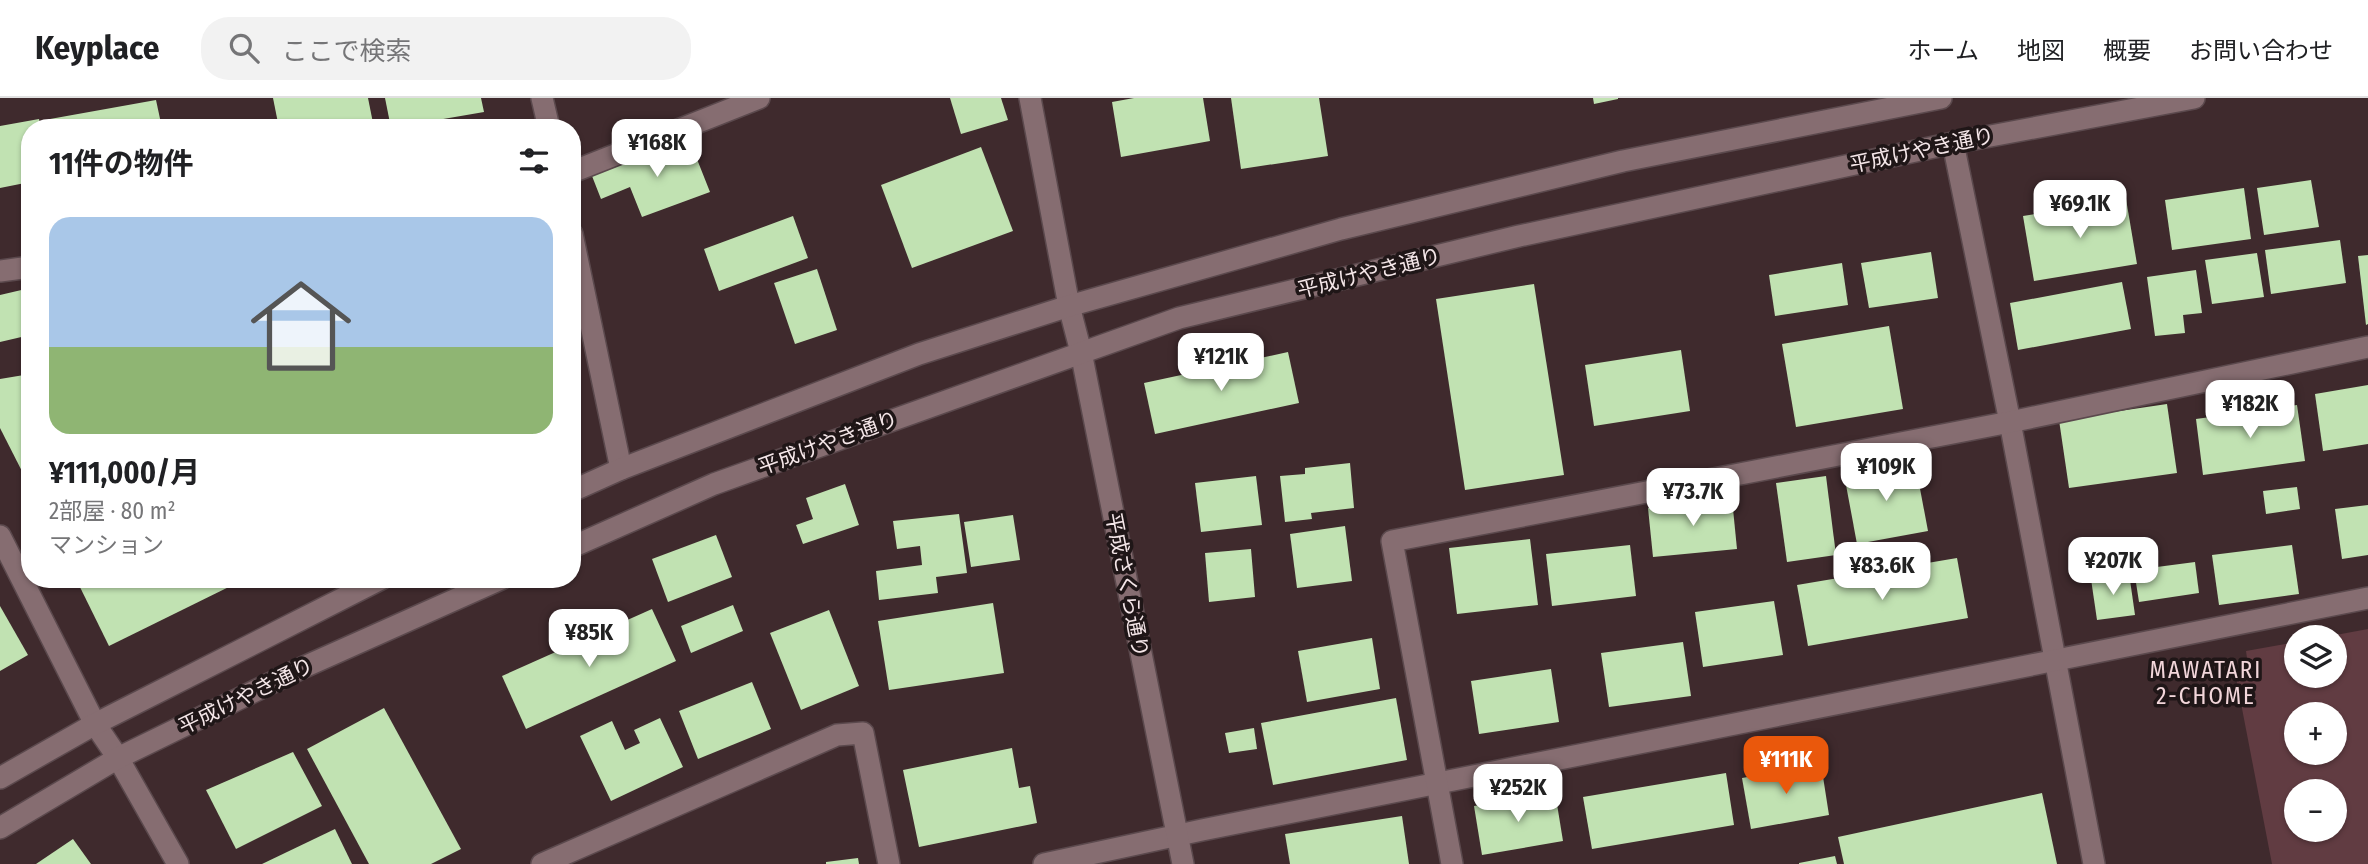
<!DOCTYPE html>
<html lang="ja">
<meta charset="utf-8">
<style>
:root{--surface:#fff;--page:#f2f2f2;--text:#202124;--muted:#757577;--line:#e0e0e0;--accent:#ea580c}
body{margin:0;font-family:"Fira Sans Condensed","Noto Sans JP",sans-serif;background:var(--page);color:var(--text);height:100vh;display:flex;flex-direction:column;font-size:26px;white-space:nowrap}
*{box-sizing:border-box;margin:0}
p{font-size:23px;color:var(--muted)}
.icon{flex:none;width:38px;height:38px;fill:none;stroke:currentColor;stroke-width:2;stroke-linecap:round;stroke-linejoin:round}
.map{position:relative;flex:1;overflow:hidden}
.details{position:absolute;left:21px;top:21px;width:560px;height:469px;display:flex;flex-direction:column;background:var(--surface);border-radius:28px;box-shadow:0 2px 5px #0004}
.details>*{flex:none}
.controls{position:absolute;left:2284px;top:527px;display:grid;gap:14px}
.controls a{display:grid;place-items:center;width:63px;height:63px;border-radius:50%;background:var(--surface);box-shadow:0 2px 5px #0004;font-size:35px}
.price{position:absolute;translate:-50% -60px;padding:0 16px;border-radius:14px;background:#fff;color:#222;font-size:23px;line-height:46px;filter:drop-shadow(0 2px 4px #0008)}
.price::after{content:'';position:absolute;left:50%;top:42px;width:21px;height:16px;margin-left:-10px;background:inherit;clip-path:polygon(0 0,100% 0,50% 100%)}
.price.active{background:var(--accent);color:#fff}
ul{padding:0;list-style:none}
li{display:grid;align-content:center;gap:14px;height:371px;padding:0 28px}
li span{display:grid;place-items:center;height:217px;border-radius:21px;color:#555}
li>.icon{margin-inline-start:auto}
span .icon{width:126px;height:126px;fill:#fffc;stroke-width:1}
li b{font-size:30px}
h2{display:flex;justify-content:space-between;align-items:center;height:84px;padding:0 28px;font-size:30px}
header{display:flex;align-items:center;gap:42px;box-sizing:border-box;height:98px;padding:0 35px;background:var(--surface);border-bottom:2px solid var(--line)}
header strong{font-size:33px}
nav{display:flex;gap:38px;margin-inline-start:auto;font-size:24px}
.search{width:490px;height:63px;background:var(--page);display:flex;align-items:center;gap:18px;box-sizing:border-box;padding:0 24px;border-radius:28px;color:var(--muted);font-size:26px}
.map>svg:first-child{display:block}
.green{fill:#613c42;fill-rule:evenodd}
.building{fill:#c1e2b2}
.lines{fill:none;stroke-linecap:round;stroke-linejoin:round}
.street-casing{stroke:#5b494d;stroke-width:24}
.secondary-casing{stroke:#5b494d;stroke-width:24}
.street{stroke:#866d71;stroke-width:21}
.secondary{stroke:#866d71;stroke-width:21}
.labels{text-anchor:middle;stroke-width:7;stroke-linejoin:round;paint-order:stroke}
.street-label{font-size:21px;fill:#f4e6e8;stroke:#1f1617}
.neighbourhood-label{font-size:23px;letter-spacing:2px;fill:#f2d6da;stroke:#1f1617}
</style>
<header>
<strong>Keyplace</strong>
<div class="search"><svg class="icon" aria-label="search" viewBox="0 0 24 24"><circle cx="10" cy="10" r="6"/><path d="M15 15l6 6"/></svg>ここで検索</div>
<nav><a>ホーム</a><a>地図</a><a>概要</a><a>お問い合わせ</a></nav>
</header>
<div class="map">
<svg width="2368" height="766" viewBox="0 0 2368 766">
<rect width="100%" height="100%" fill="#3f2a2d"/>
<path class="green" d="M2368,531V766H2272L2234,569L2248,567L2246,553L2296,544V578H2334V539H2325ZM2296,616H2334V654H2296ZM2296,693H2334V732H2296Z"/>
<g class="building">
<polygon points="273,0 368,0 374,30 279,30"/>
<polygon points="385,0 481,0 484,14 391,30"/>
<polygon points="950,0 1001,0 1008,22 961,36"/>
<polygon points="1134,0 1203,0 1210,43 1121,59 1112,4"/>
<polygon points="1231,0 1319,0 1328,58 1241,71"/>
<polygon points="1593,0 1618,0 1618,1 1594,6"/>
<polygon points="156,2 162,30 52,30 50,21"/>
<polygon points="39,21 41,30 30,30 30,84 0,90 0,28"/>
<polygon points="689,41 710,94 642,119 630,89 601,101 592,78"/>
<polygon points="981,49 1013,133 912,170 881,87"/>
<polygon points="2311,82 2319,129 2264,137 2257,90"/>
<polygon points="2244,90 2251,141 2172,152 2165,102"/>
<polygon points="2126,101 2137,166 2034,183 2023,118"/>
<polygon points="793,118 808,160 719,193 704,151"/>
<polygon points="2340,142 2346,185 2271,196 2265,152"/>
<polygon points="1931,154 1938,200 1869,210 1861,165"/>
<polygon points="2257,155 2264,199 2212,206 2205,162"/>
<polygon points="2368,157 2368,226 2366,227 2358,158"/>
<polygon points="1842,165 1848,207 1775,218 1769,177"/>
<polygon points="817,171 837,232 795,246 774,185"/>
<polygon points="2196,172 2202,215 2183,217 2185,235 2155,238 2147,179"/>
<polygon points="2122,184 2131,231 2018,252 2010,205"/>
<polygon points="1534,186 1564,377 1465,392 1436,201"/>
<polygon points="30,190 30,237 0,244 0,197"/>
<polygon points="1889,228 1903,311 1796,329 1782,246"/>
<polygon points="1681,252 1690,313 1594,328 1585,267"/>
<polygon points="1288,254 1299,305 1155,336 1144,285"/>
<polygon points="30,276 30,389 0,330 0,281"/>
<polygon points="2368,287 2368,346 2323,353 2315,296"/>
<polygon points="2167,306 2177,375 2069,390 2059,322"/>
<polygon points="2297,307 2305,363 2203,377 2196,321"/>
<polygon points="1915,364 1928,433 1857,446 1844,376"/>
<polygon points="1350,365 1354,410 1311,415 1312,421 1285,424 1280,378 1305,376 1305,370"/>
<polygon points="1256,378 1262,427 1201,434 1195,385"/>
<polygon points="1826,378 1836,457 1787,464 1776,385"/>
<polygon points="845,386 859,427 803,446 796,427 813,421 806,400"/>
<polygon points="2297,389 2300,411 2266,416 2263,393"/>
<polygon points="1732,401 1737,451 1653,459 1648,410"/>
<polygon points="2368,407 2368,457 2342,461 2335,411"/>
<polygon points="959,416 967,475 936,479 938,495 879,502 876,473 922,467 920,448 897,451 893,423"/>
<polygon points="1013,417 1020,462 971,469 964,424"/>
<polygon points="1345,428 1352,483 1297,490 1290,436"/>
<polygon points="716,437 732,479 668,504 652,461"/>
<polygon points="1530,441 1538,507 1457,516 1449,450"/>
<polygon points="1630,447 1636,498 1552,508 1546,456"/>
<polygon points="2292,447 2299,496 2219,507 2212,457"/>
<polygon points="1251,451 1255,499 1209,504 1205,455"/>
<polygon points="1957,460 1968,520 1808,548 1797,487"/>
<polygon points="2195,464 2199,495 2139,504 2134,472"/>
<polygon points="2129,475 2135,517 2097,522 2091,481"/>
<polygon points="76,481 245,481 109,548"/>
<polygon points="1774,503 1783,557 1703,569 1695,514"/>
<polygon points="993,505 1004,575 889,592 878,523"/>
<polygon points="733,507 743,533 691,555 681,528"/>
<polygon points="0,508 28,557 0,573"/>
<polygon points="652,511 676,563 526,631 502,578"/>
<polygon points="829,512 859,588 801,612 770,535"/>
<polygon points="1372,540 1380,591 1307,604 1298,553"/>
<polygon points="1683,544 1691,598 1609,609 1601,555"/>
<polygon points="1551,571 1559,624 1479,636 1471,583"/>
<polygon points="752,584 771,631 698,661 679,613"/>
<polygon points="1396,600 1407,662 1273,687 1261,625"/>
<polygon points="384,610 461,751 431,766 369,766 307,651"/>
<polygon points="660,620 683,669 611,703 580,638 612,623 625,652 640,645 634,632"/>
<polygon points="1254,630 1257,651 1229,655 1225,635"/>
<polygon points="1012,650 1019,690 1030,688 1037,725 919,749 903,672"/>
<polygon points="293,654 322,708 236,751 206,692"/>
<polygon points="1821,666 1829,717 1751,731 1742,680"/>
<polygon points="1726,675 1734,727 1592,751 1583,699"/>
<polygon points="1555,694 1563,743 1482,757 1474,708"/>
<polygon points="2042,695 2057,766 1844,766 1838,739"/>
<polygon points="1402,718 1409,766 1290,766 1285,736"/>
<polygon points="335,731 352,766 262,766"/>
<polygon points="73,741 91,766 36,766"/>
<polygon points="1835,758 1837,766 1799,766 1799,765"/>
<polygon points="858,760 859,766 826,766 826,764"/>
</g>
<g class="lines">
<defs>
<g id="street">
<polyline points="542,0 549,30"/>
<polyline points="1030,0 1069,208"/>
<polyline points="1953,45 2010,324 2094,766"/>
<polyline points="572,74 759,0"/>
<polyline points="572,136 621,371"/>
<polyline points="0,173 30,169"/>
<polyline points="0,438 95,626 118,660 178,766"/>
<polyline points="542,766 837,637 863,635 889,766"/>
<polyline points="1044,766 1202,732 2368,500"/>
<polyline points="1452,766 1392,443 2010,324 2368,249"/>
</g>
<g id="secondary">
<polyline points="1069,208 1081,254 1183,766"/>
<polyline points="572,393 621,371 919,256 1069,208 1341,131 1623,63 1941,0"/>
<polyline points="572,449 714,386 1179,220 1519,138 1953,45 2194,0"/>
<polyline points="0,680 95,626 381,481"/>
<polyline points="0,730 118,660 304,569 501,481"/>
</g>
</defs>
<use href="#street" class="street-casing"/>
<use href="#secondary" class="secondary-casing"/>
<use href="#street" class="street"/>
<use href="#secondary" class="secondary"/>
</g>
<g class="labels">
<g class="street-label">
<text transform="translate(1922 52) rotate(-12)" y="7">平成けやき通り</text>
<text transform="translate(1369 175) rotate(-14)" y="7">平成けやき通り</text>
<text transform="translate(828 345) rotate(-20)" y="7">平成けやき通り</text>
<text transform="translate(1127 487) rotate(79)" y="7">平成さくら通り</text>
<text transform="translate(246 598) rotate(-26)" y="7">平成けやき通り</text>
</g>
<g class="neighbourhood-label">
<text x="2206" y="580">MAWATARI<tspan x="2206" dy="26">2-CHOME</tspan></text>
</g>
</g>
</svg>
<div class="controls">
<a><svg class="icon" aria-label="layers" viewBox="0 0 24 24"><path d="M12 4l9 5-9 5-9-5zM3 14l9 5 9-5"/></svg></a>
<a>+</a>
<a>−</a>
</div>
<b class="price" style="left:657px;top:81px">¥168K</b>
<b class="price" style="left:2080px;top:142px">¥69.1K</b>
<b class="price" style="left:1221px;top:295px">¥121K</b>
<b class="price" style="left:2250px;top:342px">¥182K</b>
<b class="price" style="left:1886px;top:405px">¥109K</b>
<b class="price" style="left:1693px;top:430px">¥73.7K</b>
<b class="price" style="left:2113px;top:499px">¥207K</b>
<b class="price" style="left:1882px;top:504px">¥83.6K</b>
<b class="price" style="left:589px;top:571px">¥85K</b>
<b class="price active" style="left:1786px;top:698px">¥111K</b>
<b class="price" style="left:1518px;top:726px">¥252K</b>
<section class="details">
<h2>11件の物件<svg class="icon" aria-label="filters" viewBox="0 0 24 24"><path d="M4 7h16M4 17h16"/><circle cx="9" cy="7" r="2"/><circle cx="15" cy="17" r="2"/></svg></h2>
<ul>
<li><span style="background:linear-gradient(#a9c7e8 60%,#8fb573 0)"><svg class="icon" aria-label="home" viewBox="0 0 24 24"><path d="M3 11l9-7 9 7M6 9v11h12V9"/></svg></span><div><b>¥111,000/月</b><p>2部屋 · 80 m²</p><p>マンション</p></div></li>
</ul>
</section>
</div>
